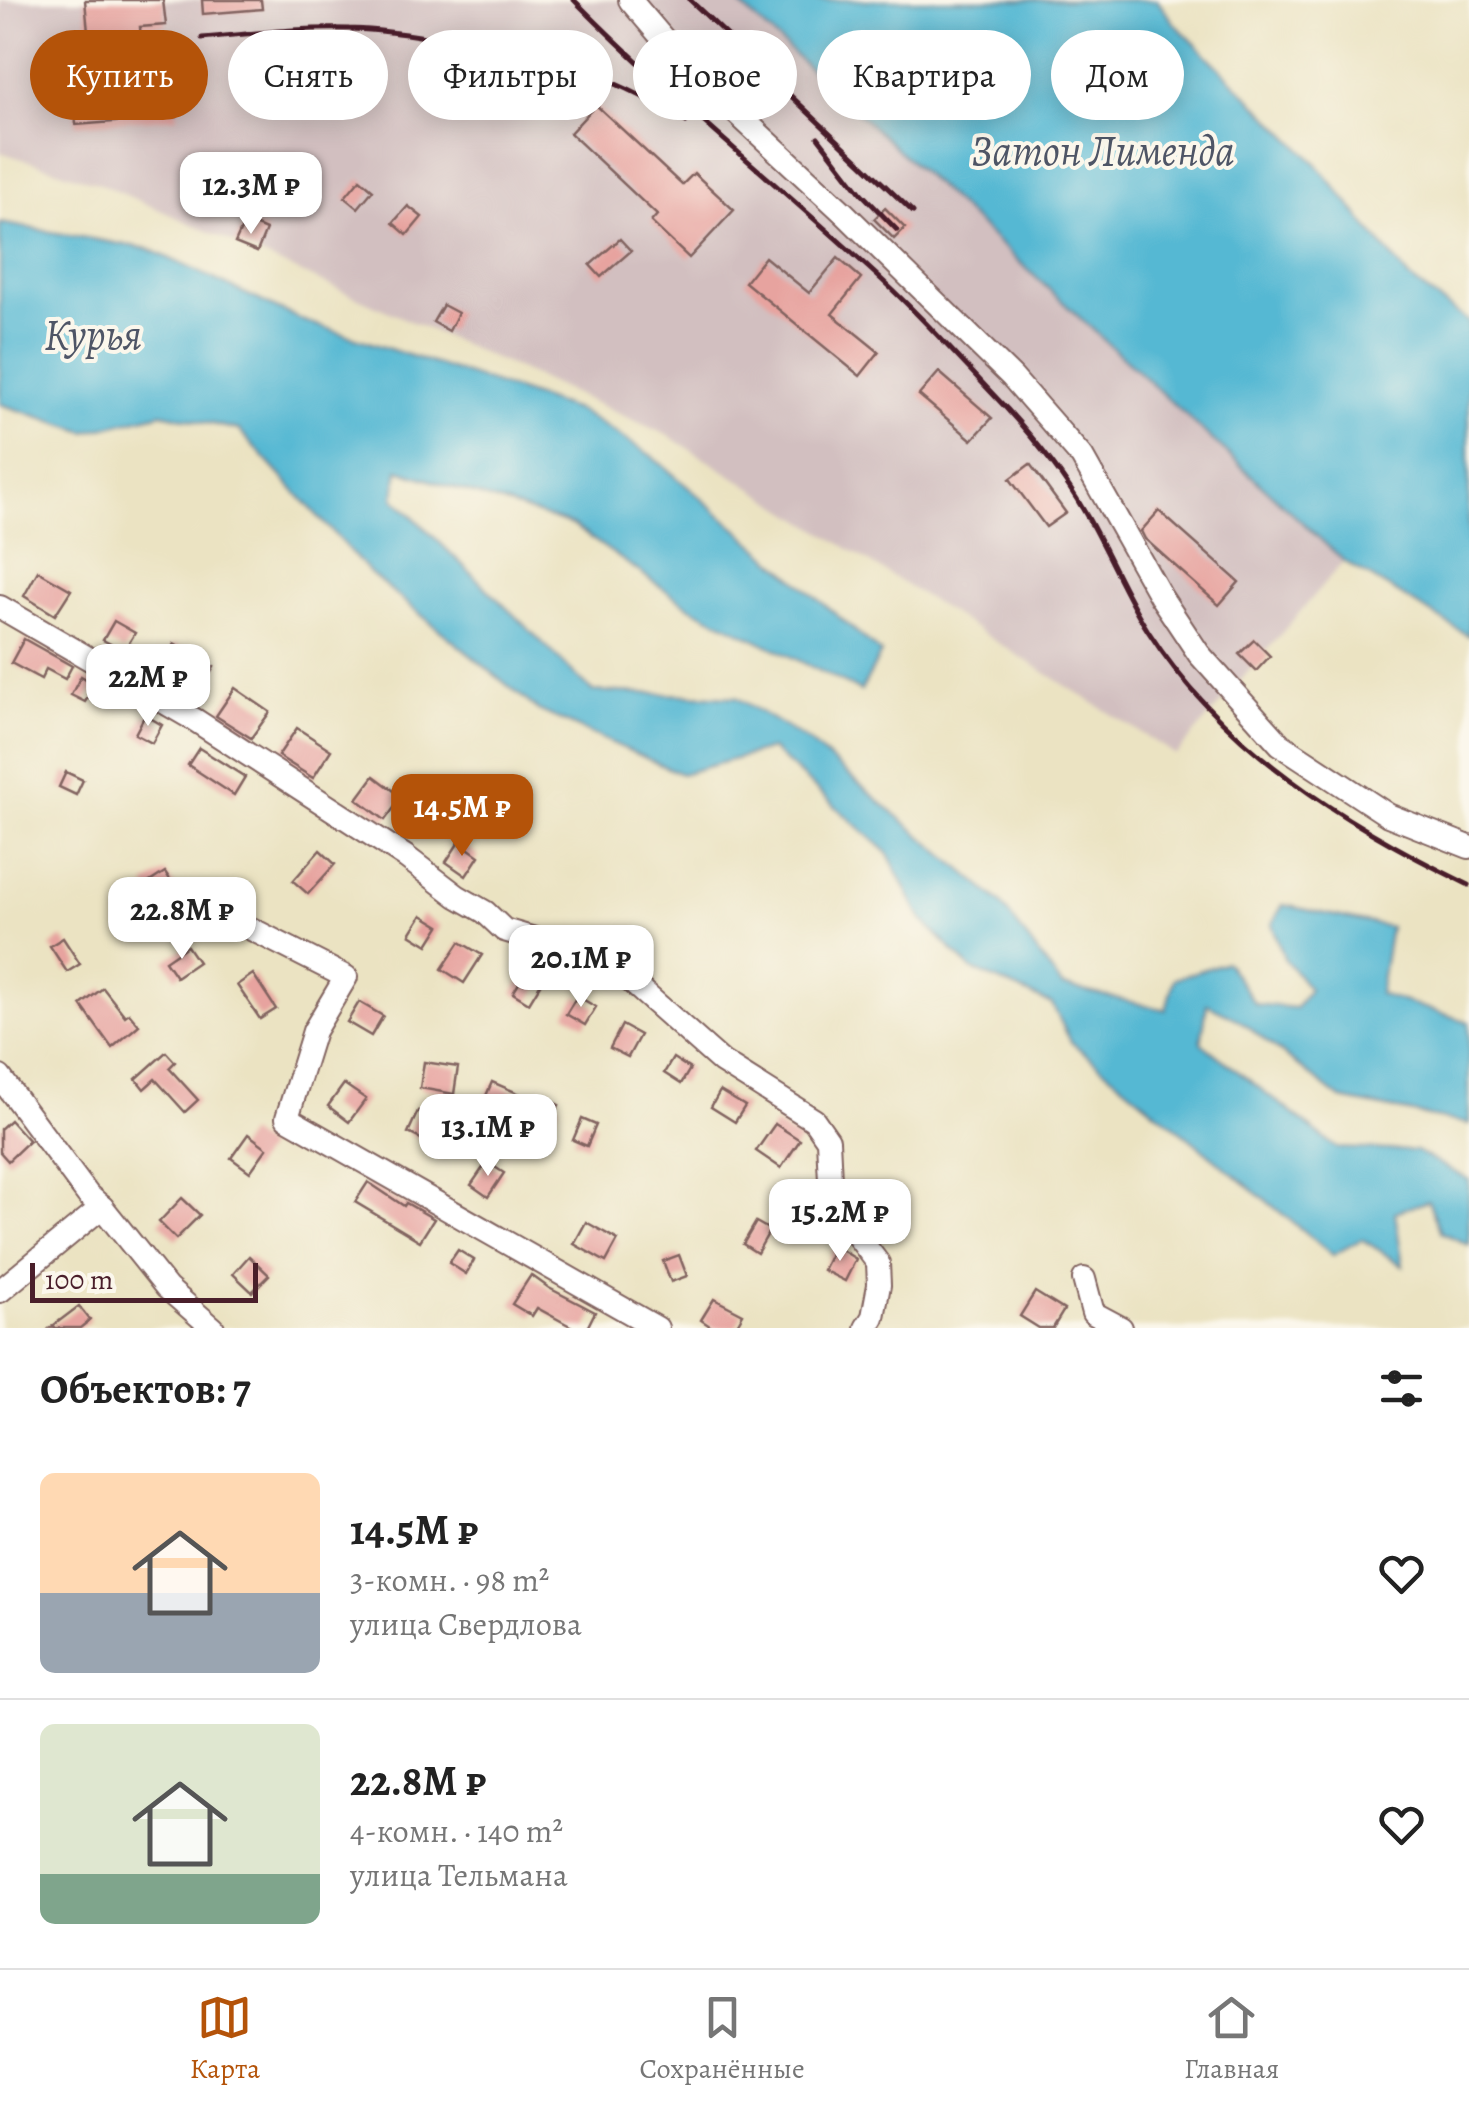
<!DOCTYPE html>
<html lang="ru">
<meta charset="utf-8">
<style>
:root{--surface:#fff;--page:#f2f2f2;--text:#222;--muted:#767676;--line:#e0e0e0;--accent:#b45309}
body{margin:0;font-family:Alegreya,serif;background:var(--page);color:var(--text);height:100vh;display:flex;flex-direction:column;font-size:38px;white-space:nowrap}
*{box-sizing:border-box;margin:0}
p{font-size:32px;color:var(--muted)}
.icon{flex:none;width:55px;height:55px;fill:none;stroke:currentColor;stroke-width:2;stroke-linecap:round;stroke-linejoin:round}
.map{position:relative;height:1328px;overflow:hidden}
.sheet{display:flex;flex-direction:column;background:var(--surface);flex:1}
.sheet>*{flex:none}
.top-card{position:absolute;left:30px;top:30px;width:1410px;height:90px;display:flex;gap:20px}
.scale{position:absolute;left:30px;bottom:25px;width:228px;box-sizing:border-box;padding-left:10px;border:5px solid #4a1f2b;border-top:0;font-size:28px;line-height:35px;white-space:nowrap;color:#4a1f2b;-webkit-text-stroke:8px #fbf7ec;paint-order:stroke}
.price{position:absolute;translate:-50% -85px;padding:0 22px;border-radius:20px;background:#fff;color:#222;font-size:32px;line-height:65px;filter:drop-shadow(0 2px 5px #0008)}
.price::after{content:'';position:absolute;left:50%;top:60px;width:30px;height:22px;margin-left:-15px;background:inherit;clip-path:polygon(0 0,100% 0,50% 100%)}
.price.selected{background:var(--accent);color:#fff}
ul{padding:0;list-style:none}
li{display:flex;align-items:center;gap:30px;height:250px;padding:0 40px}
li+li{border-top:2px solid var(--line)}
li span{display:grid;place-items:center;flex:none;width:280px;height:200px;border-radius:15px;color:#555}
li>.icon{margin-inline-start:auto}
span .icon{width:120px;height:120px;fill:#fffc;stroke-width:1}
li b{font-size:42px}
h2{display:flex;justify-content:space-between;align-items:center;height:120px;padding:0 40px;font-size:42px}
.pill{padding:0 35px;border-radius:45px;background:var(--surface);box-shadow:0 5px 25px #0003;font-size:35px;line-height:90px}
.pill.selected{background:var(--accent);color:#fff}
.tabs{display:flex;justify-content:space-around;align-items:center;height:140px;border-top:2px solid var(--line);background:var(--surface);font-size:28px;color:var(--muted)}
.tabs a{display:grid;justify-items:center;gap:5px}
.tabs .selected{color:var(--accent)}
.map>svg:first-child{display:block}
.industrial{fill:#d2bfc0}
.water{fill:#55b8d3;stroke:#506c7f;stroke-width:2.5}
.building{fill:#e7a39f}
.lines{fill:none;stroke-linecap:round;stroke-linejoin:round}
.minor-casing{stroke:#826460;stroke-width:26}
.minor{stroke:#fff;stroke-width:22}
.rail{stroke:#4a1f2b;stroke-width:5}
.labels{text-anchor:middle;stroke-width:8;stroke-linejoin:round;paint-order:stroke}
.water-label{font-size:42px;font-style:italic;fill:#4e5566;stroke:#fbf7ec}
</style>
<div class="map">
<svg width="1469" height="1328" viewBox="0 0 1469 1328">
<rect width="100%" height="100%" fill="#fbf7ec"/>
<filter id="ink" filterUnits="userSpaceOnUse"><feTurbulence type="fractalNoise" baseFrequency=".01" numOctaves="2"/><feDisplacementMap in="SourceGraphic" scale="20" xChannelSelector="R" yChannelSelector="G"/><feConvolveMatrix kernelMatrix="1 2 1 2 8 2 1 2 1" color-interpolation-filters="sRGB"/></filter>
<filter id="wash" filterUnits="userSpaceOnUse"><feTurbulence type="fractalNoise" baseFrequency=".0048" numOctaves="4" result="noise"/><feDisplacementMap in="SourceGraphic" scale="40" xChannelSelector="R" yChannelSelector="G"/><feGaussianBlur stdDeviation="2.25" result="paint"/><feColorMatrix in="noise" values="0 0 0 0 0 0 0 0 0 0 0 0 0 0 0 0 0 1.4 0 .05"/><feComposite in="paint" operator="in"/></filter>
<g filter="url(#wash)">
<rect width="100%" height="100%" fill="#ebe3c2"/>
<polygon class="industrial" points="0,0 735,0 1344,561 1176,755 669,436 101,184 0,152"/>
<g class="water">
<polygon points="735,0 1157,0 1174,23 1315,162 1410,279 1469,322 1469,636 1344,561"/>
<polygon points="0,223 149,249 304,321 579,411 652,456 881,653 861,691 690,607 572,525 398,470 394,498 592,691 736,697 808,741 1000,902 1062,986 1166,1010 1174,979 1226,962 1255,1004 1296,1008 1309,989 1284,958 1272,924 1283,905 1390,927 1379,994 1469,1022 1469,1124 1341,1099 1239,1020 1207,1004 1201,1043 1337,1148 1416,1151 1469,1180 1469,1245 1441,1232 1428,1201 1395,1212 1403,1266 1362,1239 1333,1255 1071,1042 1052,1004 971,969 922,920 887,852 771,749 681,774 538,710 371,574 239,430 162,413 86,432 0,404"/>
</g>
<g id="blocks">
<g class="building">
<polygon points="85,0 163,0 166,25 140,27 143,63 172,61 177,117 76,125 72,72 97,70 94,31 88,32"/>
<polygon points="202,0 261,0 262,9 203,14"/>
<polygon points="596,105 682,185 694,173 734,210 689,258 651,222 657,215 570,133"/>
<polygon points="360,179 373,190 358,208 345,197"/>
<polygon points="408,206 422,217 407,235 393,223"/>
<polygon points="885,208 905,228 894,239 874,219"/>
<polygon points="245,221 266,230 257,252 235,243"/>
<polygon points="620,239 631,251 601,277 590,265"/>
<polygon points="765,257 809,293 838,258 861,278 832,314 879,352 860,376 745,282"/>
<polygon points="443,305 458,313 449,331 433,322"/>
<polygon points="939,372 992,418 972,440 919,395"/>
<polygon points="1030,464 1066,513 1046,527 1010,479"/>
<polygon points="1159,511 1239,582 1219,605 1145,539 1141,531"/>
<polygon points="38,571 71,590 55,615 24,596"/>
<polygon points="114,621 135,633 124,651 103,640"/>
<polygon points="24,639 72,666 65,679 46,669 41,679 11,663"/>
<polygon points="1254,640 1270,656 1256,671 1239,654"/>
<polygon points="174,644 214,667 205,683 185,671 177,685 157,673"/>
<polygon points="81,676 96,685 85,702 71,695"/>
<polygon points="235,688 270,712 251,738 216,716"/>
<polygon points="145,715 162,725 152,743 135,734"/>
<polygon points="297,728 331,750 313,778 278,756"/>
<polygon points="199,748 245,777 234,795 188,765"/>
<polygon points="66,772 83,780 76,795 59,787"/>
<polygon points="374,776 402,797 385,820 357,799"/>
<polygon points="459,842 479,856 466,876 446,862"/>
<polygon points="320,850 335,864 308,894 293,881"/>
<polygon points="165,872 184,900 165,913 145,885"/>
<polygon points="422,915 440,926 428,945 410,934"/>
<polygon points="63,938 80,964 67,972 50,946"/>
<polygon points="460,942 482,955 464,983 442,969"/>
<polygon points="187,946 198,962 176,977 165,961"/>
<polygon points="527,970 543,980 529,1003 513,993"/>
<polygon points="253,974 276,1009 260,1019 237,985"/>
<polygon points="103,988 125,1016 129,1013 139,1025 112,1048 81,1005"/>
<polygon points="577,996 596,1007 585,1025 566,1014"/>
<polygon points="359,1002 383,1016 371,1036 347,1022"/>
<polygon points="622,1025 640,1035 628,1057 610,1048"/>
<polygon points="166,1052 175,1062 169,1068 198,1100 185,1112 155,1079 144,1089 136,1079"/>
<polygon points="673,1058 690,1069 681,1084 664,1073"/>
<polygon points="424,1062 458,1067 454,1094 420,1088"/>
<polygon points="492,1082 543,1104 545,1098 559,1105 539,1146 526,1140 532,1127 482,1105"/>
<polygon points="344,1084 366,1099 349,1122 328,1106"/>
<polygon points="720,1091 745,1106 735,1122 711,1107"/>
<polygon points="418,1111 450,1125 440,1148 408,1133"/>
<polygon points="582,1119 596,1125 587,1146 573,1140"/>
<polygon points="10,1120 29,1141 8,1161 0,1152 0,1129"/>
<polygon points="775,1124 800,1140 781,1168 756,1151"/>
<polygon points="248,1134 267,1148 250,1172 231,1158"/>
<polygon points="487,1162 504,1173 488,1197 471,1185"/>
<polygon points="368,1182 404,1206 406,1203 434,1219 420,1241 355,1202"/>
<polygon points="182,1198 200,1215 176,1239 159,1222"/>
<polygon points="586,1222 618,1240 606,1262 574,1244"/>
<polygon points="756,1222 770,1230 757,1253 743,1244"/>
<polygon points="835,1246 856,1259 845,1281 823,1270"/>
<polygon points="458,1250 474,1260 466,1274 449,1263"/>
<polygon points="679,1255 687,1276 671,1282 663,1261"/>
<polygon points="249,1256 269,1275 252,1292 233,1274"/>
<polygon points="531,1275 549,1288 595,1312 587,1328 574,1328 537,1308 532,1316 512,1304"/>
<polygon points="1035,1292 1064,1310 1053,1328 1039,1328 1020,1316"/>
<polygon points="714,1299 743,1314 735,1328 713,1328 701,1320"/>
<polygon points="79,1306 90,1320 80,1328 50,1328"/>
</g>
</g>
</g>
<g filter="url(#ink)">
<use href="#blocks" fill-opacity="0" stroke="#826460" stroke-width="2.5"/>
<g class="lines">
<defs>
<g id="minor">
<polyline points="630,0 687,67 844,213 1012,377 1082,457 1161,597 1199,654 1280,744 1388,815 1469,847"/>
<polyline points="0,607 195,720 406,857 457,896 485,912 504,930 552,944 626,977 722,1062 814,1120 828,1140 831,1201 878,1263 879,1285 873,1317 866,1328"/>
<polyline points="204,905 346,977 314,1031 287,1118 657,1328"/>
<polyline points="0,1077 88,1195 102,1207 167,1288 213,1328"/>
<polyline points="1084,1279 1093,1313 1121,1328"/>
<polyline points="0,1291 102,1207"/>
</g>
</defs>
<use href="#minor" class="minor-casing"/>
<use href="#minor" class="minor"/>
<g class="rail">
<path d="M574,0C668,95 771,179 870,269C918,312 962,362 1007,409C1036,441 1063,474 1084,511C1107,550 1124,593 1148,631C1223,749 1346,825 1469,885"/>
<polyline points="690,0 913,212"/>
<path d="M202,38C251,34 300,27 349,29C377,29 405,34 433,38C528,50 604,69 686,122"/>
<polyline points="818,137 861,193 897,230"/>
</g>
</g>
</g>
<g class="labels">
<g class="water-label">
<text x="1103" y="165">Затон Лименда</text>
<text x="93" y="349">Курья</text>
</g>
</g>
</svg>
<div class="scale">100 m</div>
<b class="price" style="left:251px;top:237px">12.3M ₽</b>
<b class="price" style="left:148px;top:729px">22M ₽</b>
<b class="price selected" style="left:462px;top:859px">14.5M ₽</b>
<b class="price" style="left:182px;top:962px">22.8M ₽</b>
<b class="price" style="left:581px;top:1010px">20.1M ₽</b>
<b class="price" style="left:488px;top:1179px">13.1M ₽</b>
<b class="price" style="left:840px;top:1264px">15.2M ₽</b>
<div class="top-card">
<a class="pill selected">Купить</a>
<a class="pill">Снять</a>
<a class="pill">Фильтры</a>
<a class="pill">Новое</a>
<a class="pill">Квартира</a>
<a class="pill">Дом</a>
</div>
</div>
<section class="sheet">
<h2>Объектов: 7<svg class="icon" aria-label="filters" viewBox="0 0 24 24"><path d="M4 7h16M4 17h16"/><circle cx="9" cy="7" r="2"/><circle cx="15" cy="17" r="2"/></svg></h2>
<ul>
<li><span style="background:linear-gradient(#ffd9b3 60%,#9aa5b1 0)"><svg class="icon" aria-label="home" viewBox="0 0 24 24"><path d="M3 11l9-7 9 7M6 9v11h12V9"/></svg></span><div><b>14.5M ₽</b><p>3-комн. · 98 m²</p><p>улица Свердлова</p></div><svg class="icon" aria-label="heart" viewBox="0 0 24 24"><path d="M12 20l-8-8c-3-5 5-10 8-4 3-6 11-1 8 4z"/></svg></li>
<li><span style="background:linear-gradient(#dfe7d0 75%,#7fa58c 0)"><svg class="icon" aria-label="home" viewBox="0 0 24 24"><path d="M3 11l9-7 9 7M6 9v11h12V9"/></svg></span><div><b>22.8M ₽</b><p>4-комн. · 140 m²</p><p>улица Тельмана</p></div><svg class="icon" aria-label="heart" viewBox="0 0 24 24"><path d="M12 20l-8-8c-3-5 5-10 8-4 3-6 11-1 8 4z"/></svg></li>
</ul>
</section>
<nav class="tabs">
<a class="selected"><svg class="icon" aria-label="map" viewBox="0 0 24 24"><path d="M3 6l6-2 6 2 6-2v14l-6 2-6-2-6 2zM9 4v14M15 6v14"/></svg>Карта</a>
<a><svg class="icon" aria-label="saved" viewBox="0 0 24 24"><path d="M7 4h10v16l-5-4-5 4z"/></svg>Сохранённые</a>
<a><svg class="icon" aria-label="home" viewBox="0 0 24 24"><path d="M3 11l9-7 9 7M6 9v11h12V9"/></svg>Главная</a>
</nav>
